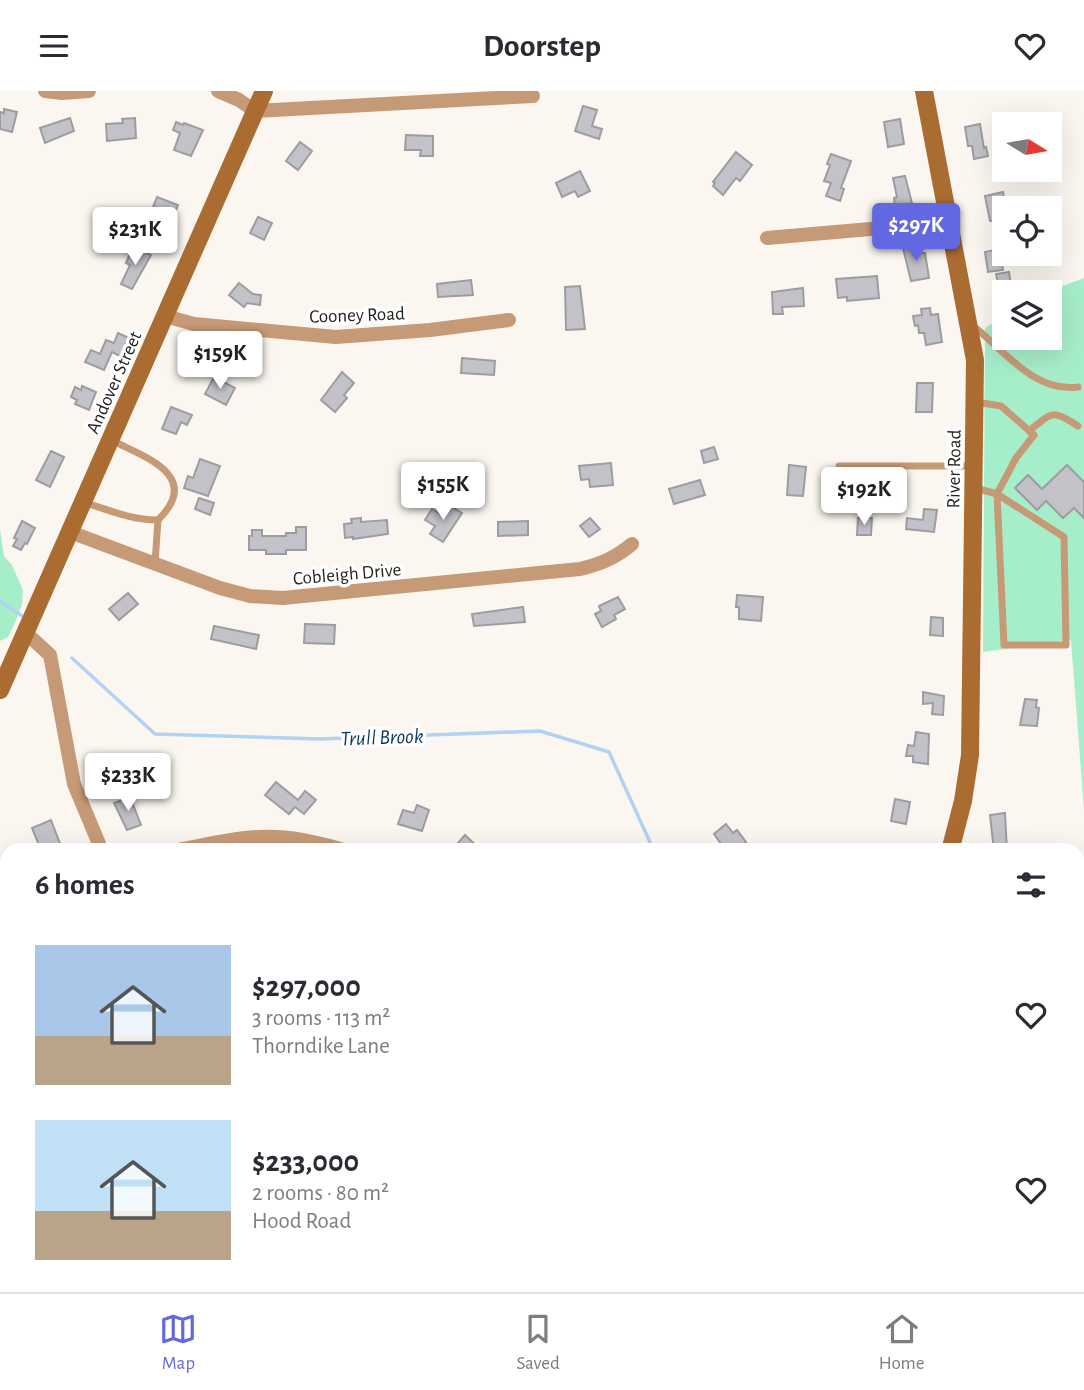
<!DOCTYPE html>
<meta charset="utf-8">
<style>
:root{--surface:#fff;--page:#f2f2f3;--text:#2b2b33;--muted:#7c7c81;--line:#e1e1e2;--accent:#6268e1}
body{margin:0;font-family:"Alegreya Sans",sans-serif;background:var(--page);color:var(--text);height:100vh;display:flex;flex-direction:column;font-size:26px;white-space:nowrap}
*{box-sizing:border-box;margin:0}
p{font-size:23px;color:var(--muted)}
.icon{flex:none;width:38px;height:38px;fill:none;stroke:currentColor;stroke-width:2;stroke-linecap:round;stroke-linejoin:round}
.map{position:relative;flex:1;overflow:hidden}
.panel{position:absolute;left:0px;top:752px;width:1085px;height:450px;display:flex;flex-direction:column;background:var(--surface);border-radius:21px 21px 0 0;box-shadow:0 7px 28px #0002}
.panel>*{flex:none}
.needle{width:46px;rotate:101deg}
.fabs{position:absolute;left:992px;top:21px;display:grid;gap:14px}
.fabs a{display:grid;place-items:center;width:70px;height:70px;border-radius:0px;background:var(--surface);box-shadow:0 7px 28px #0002;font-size:35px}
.price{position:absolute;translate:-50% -60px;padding:0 16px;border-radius:7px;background:#fff;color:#222;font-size:23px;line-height:46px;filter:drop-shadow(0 2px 4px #0008)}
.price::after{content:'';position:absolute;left:50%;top:42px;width:21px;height:16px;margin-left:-10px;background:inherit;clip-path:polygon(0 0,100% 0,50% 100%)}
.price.current{background:var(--accent);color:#fff}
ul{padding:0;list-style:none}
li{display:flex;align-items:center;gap:21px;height:175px;padding:0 35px}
li span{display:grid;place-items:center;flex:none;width:196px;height:140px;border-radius:0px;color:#555}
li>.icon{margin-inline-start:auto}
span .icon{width:84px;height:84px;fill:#fffc;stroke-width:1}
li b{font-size:30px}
h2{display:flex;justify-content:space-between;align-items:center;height:84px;padding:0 35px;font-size:30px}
header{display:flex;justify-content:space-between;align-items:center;height:91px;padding:0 35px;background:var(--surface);font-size:32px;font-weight:700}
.tab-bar{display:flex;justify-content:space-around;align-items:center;height:98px;border-top:2px solid var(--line);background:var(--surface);font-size:19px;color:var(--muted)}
.tab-bar a{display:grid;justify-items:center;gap:4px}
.tab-bar .current{color:var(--accent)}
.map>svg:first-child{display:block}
.green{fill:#a6eeca}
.water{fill:#b0d3f4}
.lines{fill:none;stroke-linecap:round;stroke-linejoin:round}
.stream{stroke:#b0d3f4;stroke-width:3.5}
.building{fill:#c3c2c9;stroke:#9d9ca3;stroke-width:2}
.lane{stroke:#c69a77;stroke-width:7}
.street{stroke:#c69a77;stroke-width:14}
.secondary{stroke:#ab6c32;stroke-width:18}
.labels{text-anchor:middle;stroke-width:7;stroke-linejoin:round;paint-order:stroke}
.street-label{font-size:19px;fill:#252321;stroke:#fff}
.water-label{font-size:21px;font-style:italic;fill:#0b375a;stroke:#fff}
</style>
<header><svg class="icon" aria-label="menu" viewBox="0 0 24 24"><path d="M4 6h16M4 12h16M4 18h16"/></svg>Doorstep<svg class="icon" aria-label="heart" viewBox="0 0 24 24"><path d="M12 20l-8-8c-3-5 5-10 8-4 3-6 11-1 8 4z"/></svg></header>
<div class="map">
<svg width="1084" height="1201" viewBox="0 0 1084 1201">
<rect width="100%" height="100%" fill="#fbf7f0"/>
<g class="green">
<polygon points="1084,187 1084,719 1071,549 983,561 985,237 1004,225 1004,247 1050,247 1050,201 1047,201"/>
<polygon points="0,438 4,465 12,474 23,499 22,514 14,534 8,546 0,550"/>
<polygon points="1084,772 1084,1201 1060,1201 1060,1195 1078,1195 1078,1006 1081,1001 1083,948 1078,942 1078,779"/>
</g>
<polygon class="water" points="1078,828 1084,828 1084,910 1078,906"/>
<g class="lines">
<g class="stream">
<polyline points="0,510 22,525"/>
<polyline points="72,567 155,643 320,648 540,640 609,661 654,760"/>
<polyline points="1078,948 1084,953"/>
</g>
</g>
<g class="building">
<polygon points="583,15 597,19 592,35 602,38 599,48 575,40"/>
<polygon points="4,18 17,21 12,41 0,38 0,21 4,22"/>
<polygon points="70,27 74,40 45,52 40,37"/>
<polygon points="135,27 136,47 107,50 106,33 123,32 122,28"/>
<polygon points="900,28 904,53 888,56 884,31"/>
<polygon points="176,31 183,34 184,32 203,39 191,65 174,59 180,42 173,39"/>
<polygon points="980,33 984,57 986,56 988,65 974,68 972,55 968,55 965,36"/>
<polygon points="406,44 433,45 433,65 420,65 421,59 405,59"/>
<polygon points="300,51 312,60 298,79 286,70"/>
<polygon points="736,61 752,74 740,90 736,87 723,104 713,95 715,92 713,91"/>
<polygon points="831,63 851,70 841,97 844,98 840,110 826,105 831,92 824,90 830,74 827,73"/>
<polygon points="580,80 590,100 578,106 575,100 562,106 556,92"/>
<polygon points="905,85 912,112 895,116 894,107 897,106 893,87"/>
<polygon points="1003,101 1006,117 1004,128 990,130 985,105"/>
<polygon points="157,106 178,114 173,126 166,123 163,128 161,127 154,143 140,138 145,125 149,126"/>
<polygon points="258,126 272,132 264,149 250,142"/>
<polygon points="920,154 921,162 925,162 929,187 911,190 903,157"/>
<polygon points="133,156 151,164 132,198 121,193 130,174 126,172"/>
<polygon points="1000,158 1003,179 988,181 985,161"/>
<polygon points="1009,181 1011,194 999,196 996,183"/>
<polygon points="877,185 879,207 847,210 847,206 838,207 836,188"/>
<polygon points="471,189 473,204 438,206 437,193"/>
<polygon points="239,192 253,203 261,204 260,214 247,212 244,216 229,204"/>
<polygon points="580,195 585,238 566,239 565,196"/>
<polygon points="803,197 804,215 782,216 783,223 773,223 772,201"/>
<polygon points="930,217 931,224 938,223 942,251 926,254 924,242 919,242 918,234 915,235 913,225 922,224 921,218"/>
<polygon points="118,242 129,247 120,265 112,261 104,279 85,271 91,259 100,263 106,249 114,252"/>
<polygon points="208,256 217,261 219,257 228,262 226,267 232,270 227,280 202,267"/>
<polygon points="462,267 495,270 494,284 461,282"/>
<polygon points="342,281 354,292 344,304 347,307 335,321 321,309"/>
<polygon points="214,286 235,297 226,314 205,303"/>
<polygon points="917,292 933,292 932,321 916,321"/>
<polygon points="82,295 96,301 89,319 75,313 77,309 71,306 75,296 81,299"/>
<polygon points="171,316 192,324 187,334 181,331 176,343 162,338"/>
<polygon points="714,356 718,368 704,372 701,360"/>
<polygon points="51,360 64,366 50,396 36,389"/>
<polygon points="200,368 220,375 208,405 184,397 188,385 193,387"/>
<polygon points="611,372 613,394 590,396 589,388 581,389 579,375"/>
<polygon points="789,374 806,376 803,405 787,404"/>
<polygon points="1067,374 1084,391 1084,427 1074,417 1063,427 1046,410 1037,419 1015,397 1028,384 1042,398"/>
<polygon points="700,389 705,404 674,413 669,398"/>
<polygon points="199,407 214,412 210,424 195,418"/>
<polygon points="447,413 462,422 443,451 430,443 435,435 425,429 432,418 440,423"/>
<polygon points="924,418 937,419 934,441 906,438 907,427 923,429"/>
<polygon points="361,427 361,431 387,429 388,443 353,448 353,446 345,447 344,433 352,432 351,428"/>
<polygon points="590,427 600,438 589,446 580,435"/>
<polygon points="858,427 872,427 871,444 857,444"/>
<polygon points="22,430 35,437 27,453 25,452 21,459 13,455 17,448 14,447"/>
<polygon points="528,430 528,444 498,445 498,431"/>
<polygon points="296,436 306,436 306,459 286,459 286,463 266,463 266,459 249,459 249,445 252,445 252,439 262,439 262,445 286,445 286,442 296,442"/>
<polygon points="128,502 138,513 119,529 109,518"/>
<polygon points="737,504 763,506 761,530 739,528 739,516 736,516"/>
<polygon points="618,506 625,518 614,524 616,528 602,536 595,523 601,520 599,515"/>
<polygon points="523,516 525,531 474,535 472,523"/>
<polygon points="931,526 943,527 943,545 930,544"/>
<polygon points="305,533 335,534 334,553 304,552"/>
<polygon points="214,535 259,544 256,558 211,548"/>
<polygon points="923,601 944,605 943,624 932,623 933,612 923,613"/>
<polygon points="1025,608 1037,609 1036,616 1039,617 1037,635 1020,634"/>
<polygon points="916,641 929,643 928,673 913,671 913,665 906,665 908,654 914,655"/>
<polygon points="276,691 298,709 305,700 316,709 304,723 295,716 289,723 265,704"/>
<polygon points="130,706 141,734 127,739 114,712"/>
<polygon points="895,708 910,711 906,733 891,730"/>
<polygon points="417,714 429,719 422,740 398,733 403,719 414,722"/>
<polygon points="1005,722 1007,760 994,760 990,724"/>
<polygon points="51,729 61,755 45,760 43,753 39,754 32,737"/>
<polygon points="726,733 733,742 737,739 746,751 734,760 726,760 714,743"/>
<polygon points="465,744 482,760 451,760"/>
</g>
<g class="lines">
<g class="lane">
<path d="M972,234C1003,258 1034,302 1078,296"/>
<path d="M1029,340C1052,322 1051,317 1078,335"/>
<polyline points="839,375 974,375"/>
<polyline points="975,397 997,403 1064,446 1066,554 1004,554 997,403 1016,367 1034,344 1001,315 976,311"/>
<path d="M83,411C108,419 132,429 158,429C203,385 145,366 111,349"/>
<polyline points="155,472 158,429"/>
</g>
<g class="street">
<polyline points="45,0 62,2 89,0"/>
<polyline points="218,0 239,9 255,20 533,5"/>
<polyline points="767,147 950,131"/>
<polyline points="165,225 194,233 336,246 430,239 509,229"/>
<path d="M70,441L220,497L250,505L283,507L580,478C601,473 615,467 632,453"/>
<polyline points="26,542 50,564 74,693 102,760"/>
<path d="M173,760C207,754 242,744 277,746C300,747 324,753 347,760"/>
<polyline points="0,1091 7,1092"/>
<polyline points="373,1195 394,1201"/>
<polyline points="856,1195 862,1201"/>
</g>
<g class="secondary">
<polyline points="924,0 975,269 970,664 963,710 950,760"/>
<polyline points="0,599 264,0"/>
<polyline points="944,1195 945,1201"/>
</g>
</g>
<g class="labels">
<g class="street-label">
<text transform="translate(357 223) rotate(-2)" y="7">Cooney Road</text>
<text transform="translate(113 291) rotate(-66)" y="7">Andover Street</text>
<text transform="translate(953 378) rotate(-89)" y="7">River Road</text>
<text transform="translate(347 482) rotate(-5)" y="7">Cobleigh Drive</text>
</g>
<g class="water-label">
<text transform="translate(382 646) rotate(-2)" y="7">Trull Brook</text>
</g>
</g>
</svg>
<div class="fabs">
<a><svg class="needle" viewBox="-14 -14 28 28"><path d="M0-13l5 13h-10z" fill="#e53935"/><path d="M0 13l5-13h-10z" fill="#7c7c81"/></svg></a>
<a><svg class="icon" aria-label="locate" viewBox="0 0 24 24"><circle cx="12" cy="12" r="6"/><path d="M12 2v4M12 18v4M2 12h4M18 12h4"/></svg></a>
<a><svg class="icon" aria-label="layers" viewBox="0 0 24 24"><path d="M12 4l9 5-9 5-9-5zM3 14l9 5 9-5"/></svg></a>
</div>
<b class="price current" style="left:916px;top:172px">$297K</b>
<b class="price" style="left:135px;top:176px">$231K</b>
<b class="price" style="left:220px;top:300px">$159K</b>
<b class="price" style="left:443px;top:431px">$155K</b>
<b class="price" style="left:864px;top:436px">$192K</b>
<b class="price" style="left:128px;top:722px">$233K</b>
<section class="panel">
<h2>6 homes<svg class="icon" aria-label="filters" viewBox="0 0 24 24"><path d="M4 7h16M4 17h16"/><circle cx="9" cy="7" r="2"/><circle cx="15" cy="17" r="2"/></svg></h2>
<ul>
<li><span style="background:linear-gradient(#a9c7e8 65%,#b9a48a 0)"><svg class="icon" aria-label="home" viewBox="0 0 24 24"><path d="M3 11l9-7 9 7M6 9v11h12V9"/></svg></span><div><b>$297,000</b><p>3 rooms · 113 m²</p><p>Thorndike Lane</p></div><svg class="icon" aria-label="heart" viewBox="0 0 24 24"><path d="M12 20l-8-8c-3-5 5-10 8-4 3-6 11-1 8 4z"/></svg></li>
<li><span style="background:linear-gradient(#bfe0f5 65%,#b9a48a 0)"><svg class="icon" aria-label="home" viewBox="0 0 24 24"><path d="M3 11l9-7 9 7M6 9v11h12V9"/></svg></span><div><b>$233,000</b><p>2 rooms · 80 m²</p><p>Hood Road</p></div><svg class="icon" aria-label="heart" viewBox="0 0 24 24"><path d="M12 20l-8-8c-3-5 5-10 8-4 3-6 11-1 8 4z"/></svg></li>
</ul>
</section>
</div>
<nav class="tab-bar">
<a class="current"><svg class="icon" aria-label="map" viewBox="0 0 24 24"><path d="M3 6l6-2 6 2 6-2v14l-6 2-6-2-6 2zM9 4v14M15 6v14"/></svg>Map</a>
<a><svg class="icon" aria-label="saved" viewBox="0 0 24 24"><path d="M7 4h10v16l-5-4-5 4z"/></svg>Saved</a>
<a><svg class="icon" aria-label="home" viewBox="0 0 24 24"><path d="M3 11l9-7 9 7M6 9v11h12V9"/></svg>Home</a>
</nav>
